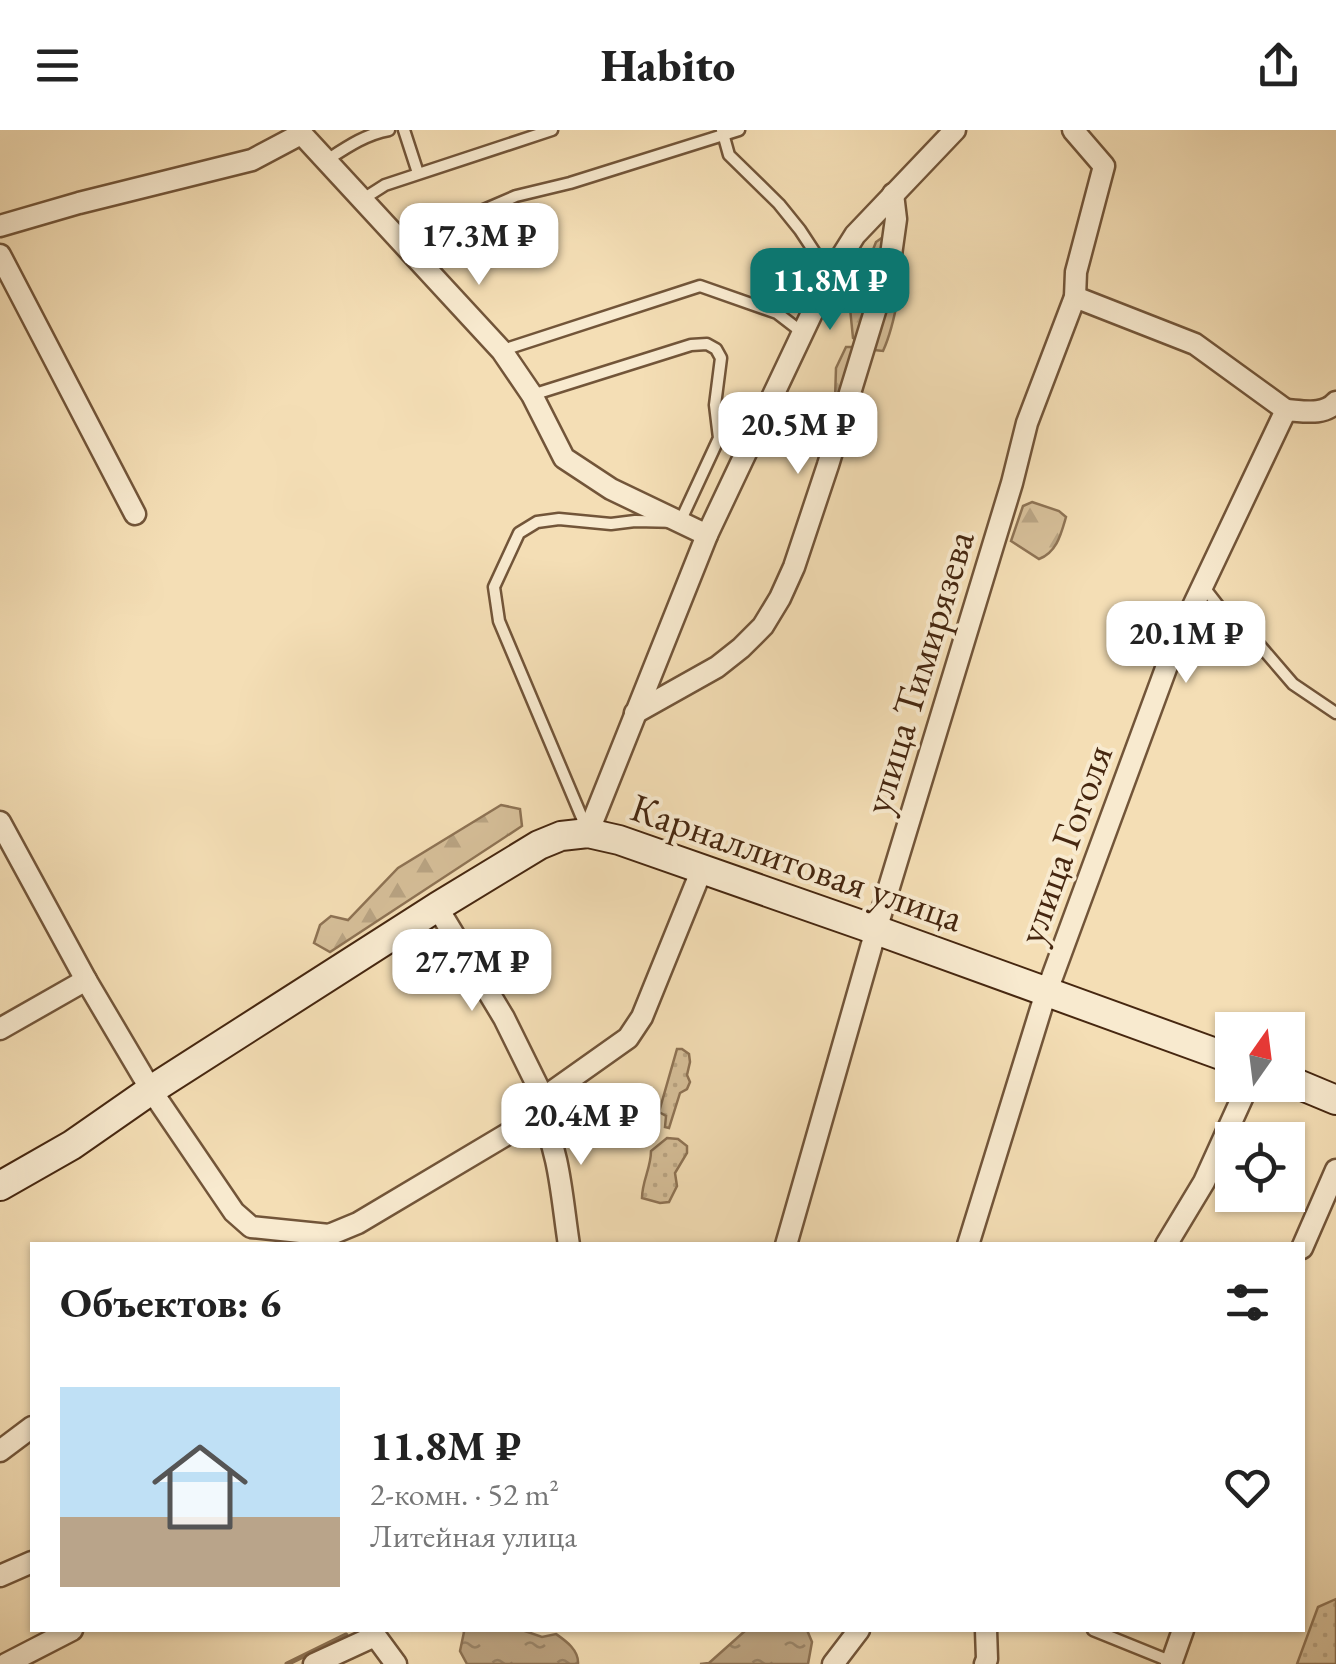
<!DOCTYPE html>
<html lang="ru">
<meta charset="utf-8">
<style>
:root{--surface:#fff;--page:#f6f6f6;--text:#222;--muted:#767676;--line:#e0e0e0;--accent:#0f766e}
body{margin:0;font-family:"EB Garamond",serif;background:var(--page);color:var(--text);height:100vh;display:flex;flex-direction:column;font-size:38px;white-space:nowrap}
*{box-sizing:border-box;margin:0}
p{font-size:32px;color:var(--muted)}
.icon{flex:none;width:55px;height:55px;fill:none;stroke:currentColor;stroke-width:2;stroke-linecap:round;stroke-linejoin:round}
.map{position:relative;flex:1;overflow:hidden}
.drawer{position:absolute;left:30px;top:1112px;width:1275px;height:390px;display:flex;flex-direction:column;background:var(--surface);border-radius:0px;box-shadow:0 2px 8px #0004}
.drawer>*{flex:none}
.needle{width:65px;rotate:14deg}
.tools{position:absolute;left:1215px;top:882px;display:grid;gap:20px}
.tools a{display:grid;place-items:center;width:90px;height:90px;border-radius:0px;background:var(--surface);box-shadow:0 2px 8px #0004;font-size:50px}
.price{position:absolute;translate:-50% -85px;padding:0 22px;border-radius:20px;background:#fff;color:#222;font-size:32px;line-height:65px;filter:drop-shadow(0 2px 5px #0008)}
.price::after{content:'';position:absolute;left:50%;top:60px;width:30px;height:22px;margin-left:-15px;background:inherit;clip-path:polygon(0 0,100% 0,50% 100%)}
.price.on{background:var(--accent);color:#fff}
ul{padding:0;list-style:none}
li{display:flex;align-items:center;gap:30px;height:250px;padding:0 30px}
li+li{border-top:2px solid var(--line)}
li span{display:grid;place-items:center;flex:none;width:280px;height:200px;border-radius:0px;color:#555}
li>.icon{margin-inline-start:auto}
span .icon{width:120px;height:120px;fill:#fffc;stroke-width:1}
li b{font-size:42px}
h2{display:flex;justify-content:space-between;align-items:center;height:120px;padding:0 30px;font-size:42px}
header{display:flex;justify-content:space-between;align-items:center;height:130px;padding:0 30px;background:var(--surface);font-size:45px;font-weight:800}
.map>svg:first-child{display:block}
.grass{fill:url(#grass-dots);stroke:#8e7354;stroke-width:2.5}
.forest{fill:url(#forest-firs);stroke:#8e7354;stroke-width:2.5}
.water{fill:url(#water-ripples);stroke:#8b7051;stroke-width:2.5}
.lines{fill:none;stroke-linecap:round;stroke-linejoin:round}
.stream{stroke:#8b7051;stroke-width:5}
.lane-casing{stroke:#725539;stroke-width:15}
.street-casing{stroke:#725539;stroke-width:25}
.secondary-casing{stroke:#462710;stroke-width:32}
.lane{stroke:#f8eacf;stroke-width:10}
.street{stroke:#f8eacf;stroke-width:20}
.secondary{stroke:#f8eacf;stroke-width:28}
.labels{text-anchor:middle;stroke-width:8;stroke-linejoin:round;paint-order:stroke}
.street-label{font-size:40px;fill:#462710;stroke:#f8eacf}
</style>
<header><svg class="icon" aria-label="menu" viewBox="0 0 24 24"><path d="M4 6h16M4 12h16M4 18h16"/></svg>Habito<svg class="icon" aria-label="share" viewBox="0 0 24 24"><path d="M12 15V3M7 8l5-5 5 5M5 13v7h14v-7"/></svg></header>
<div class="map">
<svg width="1336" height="1534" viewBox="0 0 1336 1534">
<defs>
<pattern id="grass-dots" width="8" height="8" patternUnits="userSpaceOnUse" patternTransform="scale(2.5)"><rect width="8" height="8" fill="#d6bf99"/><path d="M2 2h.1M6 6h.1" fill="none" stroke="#b9a483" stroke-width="1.8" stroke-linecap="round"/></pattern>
<pattern id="forest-firs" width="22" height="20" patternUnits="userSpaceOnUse" patternTransform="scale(2.5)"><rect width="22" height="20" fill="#d6bf99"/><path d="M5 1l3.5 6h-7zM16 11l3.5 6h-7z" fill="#b9a483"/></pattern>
<pattern id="water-ripples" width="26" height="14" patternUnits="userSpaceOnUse" patternTransform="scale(2.5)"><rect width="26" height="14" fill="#b9a07d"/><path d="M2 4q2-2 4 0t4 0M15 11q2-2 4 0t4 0" fill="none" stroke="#988265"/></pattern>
</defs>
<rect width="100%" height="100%" fill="#f4deb5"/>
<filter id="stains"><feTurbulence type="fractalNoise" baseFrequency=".002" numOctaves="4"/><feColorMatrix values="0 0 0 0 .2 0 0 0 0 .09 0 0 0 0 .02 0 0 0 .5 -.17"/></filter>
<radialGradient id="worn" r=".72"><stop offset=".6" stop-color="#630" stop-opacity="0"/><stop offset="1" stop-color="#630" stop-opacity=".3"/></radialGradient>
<g class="grass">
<polygon points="677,919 682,919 689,924 690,932 687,945 690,952 687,959 680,963 669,998 665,997 666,986 659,982"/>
<path d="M667,1008L678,1009L687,1016V1023L675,1043L677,1056L669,1072L660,1073L642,1068C642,1051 651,1038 651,1021Z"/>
<polygon points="1336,1469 1336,1534 1297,1534 1318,1477"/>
</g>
<g class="forest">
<path d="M883,107L901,110C907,134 894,197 883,221L874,220L853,208L850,178L876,112Z"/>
<polygon points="846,217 851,217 858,221 844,268 835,269 836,238"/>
<path d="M1032,372L1059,381L1066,387C1061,404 1057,422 1039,429L1011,411L1023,376Z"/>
<polygon points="501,675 520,679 522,696 330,822 314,813 320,795 331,786 348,790 398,738"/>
</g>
<g class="water">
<path d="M462,1500H522L542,1507L556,1504C566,1511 579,1520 578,1534H467L460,1521L464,1502Z"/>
<polygon points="746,1500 807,1500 812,1512 808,1534 700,1534 709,1533"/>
</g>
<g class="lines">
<polyline class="stream" points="287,1534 346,1505"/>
<defs>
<g id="lane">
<polyline points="404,0 418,43"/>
<polyline points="722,0 729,25 779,74 800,100 829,144"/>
<path d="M327,30C347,17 366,4 389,0"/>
<polyline points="363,69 385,55 552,0"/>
<polyline points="405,115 419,102 479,82 516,66 570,53 739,0"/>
<polyline points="503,220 700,156 777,183 803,203"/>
<polyline points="532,265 691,215 707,214 716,219 721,228 715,275 719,308 680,392 635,391 611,394 559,389 537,392 519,403 494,457 499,491 588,702"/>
<polyline points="1203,456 1227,487 1250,504 1293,554 1336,583"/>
<polyline points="1093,1500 1172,1532"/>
</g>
<g id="street">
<polyline points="298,0 502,221 532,265 564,328 611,359 707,405"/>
<polyline points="0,96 79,73 252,30 301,4"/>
<polyline points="0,125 135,384"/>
<polyline points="1075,167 1195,214 1286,280"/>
<polyline points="635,583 717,537 741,518 763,496 780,468 794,437 828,335 890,132 896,89 893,64"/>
<polyline points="0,692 86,850 151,960 234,1082 251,1097 329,1105 358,1093 531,990 549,964 628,908 642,887 702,739"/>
<polyline points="588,703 707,405 830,145 855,105 955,0"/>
<polyline points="437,777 504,888 545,971"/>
<polyline points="0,899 86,850"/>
<path d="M538,980C560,1019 562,1071 569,1115"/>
<polyline points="786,1115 876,800 1012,353 1027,293 1075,167 1076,142 1104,36 1073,0"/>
<path d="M968,1115L1044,869L1175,514L1286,280C1303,281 1324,286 1336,272"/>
<polyline points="1166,1115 1204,1052 1248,955"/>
<polyline points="1302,1118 1336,1040"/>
<polyline points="0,1321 32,1297"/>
<polyline points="0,1446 32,1432"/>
<polyline points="371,1500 396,1534"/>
<polyline points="6,1534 72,1500"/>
<polyline points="314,1534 375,1506"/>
<polyline points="833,1534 859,1500"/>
<polyline points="985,1534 987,1529 986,1500"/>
<polyline points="1171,1534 1183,1500"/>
</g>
<g id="secondary">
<polyline points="1288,950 1336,970"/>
<polyline points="0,1056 72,1015 151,960 437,777 539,715 561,706 588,703 619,710 876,800 1232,929"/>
</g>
</defs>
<use href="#lane" class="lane-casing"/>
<use href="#street" class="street-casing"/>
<use href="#secondary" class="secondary-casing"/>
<use href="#lane" class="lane"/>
<use href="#street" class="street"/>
<use href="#secondary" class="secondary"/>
</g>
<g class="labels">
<g class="street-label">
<text transform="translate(918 542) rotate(-73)" y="14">улица Тимирязева</text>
<text transform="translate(1064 714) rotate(-70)" y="14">улица Гоголя</text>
<text transform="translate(797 732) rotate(19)" y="14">Карналлитовая улица</text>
</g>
</g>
<rect width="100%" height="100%" filter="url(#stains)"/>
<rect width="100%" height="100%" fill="url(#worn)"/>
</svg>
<div class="tools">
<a><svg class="needle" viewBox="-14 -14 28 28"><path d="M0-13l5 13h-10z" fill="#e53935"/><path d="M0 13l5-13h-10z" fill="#767676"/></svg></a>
<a><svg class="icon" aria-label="locate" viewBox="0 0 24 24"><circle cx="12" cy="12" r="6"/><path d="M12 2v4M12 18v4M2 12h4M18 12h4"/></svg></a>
</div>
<b class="price" style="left:479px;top:158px">17.3M ₽</b>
<b class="price on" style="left:830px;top:203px">11.8M ₽</b>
<b class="price" style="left:798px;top:347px">20.5M ₽</b>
<b class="price" style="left:1186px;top:556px">20.1M ₽</b>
<b class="price" style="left:472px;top:884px">27.7M ₽</b>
<b class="price" style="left:581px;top:1038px">20.4M ₽</b>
<section class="drawer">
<h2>Объектов: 6<svg class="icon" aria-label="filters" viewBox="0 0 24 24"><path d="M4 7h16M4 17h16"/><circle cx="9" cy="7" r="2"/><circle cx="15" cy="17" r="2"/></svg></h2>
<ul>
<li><span style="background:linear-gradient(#bfe0f5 65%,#b9a48a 0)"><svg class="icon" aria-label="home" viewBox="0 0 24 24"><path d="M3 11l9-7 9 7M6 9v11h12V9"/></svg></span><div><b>11.8M ₽</b><p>2-комн. · 52 m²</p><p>Литейная улица</p></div><svg class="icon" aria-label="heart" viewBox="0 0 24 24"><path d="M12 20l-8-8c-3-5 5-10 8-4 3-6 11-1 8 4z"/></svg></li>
</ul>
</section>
</div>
